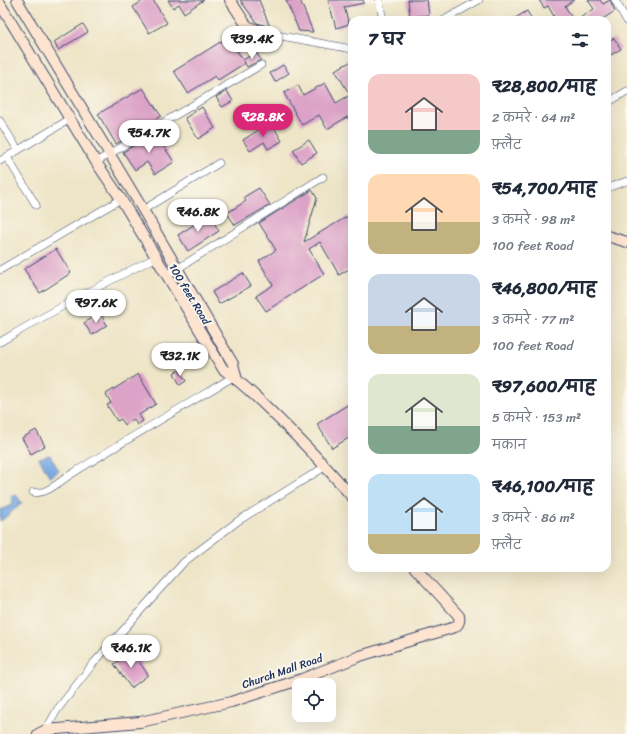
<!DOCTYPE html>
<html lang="hi">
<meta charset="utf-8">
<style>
:root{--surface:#fff;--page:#f2f2f3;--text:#1f2937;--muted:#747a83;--accent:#db2777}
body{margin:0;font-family:Sriracha,"Playpen Sans Deva",sans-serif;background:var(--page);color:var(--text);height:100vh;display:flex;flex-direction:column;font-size:15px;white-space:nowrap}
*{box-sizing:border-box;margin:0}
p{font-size:13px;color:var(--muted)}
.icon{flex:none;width:22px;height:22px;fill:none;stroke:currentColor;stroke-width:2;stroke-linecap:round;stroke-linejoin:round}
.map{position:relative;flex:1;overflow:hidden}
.drawer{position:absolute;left:348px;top:16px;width:263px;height:556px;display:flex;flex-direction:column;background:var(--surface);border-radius:12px;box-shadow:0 4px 16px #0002}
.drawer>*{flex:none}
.controls{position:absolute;left:292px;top:678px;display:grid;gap:8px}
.controls a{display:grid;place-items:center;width:44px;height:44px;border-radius:8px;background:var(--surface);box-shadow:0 4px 16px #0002;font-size:20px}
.price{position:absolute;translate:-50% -34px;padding:0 9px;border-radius:14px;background:#fff;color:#222;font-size:13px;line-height:26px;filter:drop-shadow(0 1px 2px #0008)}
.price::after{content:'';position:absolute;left:50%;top:24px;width:12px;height:9px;margin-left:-6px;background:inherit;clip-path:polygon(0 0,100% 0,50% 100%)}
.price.selected{background:var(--accent);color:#fff}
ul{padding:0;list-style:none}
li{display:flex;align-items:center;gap:12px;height:100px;padding:0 20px}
li span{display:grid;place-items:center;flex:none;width:112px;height:80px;border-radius:12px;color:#555}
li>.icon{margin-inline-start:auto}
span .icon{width:48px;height:48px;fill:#fffc;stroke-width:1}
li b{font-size:17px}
h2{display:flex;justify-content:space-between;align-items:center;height:48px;padding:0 20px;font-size:17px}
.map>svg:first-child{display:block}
.water{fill:#75a7e1;stroke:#486ba0}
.building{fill:#dca2c7}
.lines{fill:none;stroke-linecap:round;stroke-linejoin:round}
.street-casing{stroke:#3b4a6e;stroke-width:8}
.secondary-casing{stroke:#3b4a6e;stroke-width:12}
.street{stroke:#fff;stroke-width:7}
.secondary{stroke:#fde4d0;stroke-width:10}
.labels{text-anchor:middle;stroke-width:4;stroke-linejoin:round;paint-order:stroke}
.street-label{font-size:11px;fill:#1b2f5e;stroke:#fbf7ec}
</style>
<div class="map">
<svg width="627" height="734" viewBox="0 0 627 734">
<rect width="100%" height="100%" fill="#fbf7ec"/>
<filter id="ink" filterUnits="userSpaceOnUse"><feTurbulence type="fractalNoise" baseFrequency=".025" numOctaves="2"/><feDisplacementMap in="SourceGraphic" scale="8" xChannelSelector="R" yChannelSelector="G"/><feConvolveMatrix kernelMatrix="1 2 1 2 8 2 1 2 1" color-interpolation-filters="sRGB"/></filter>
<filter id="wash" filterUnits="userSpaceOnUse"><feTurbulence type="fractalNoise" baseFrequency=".012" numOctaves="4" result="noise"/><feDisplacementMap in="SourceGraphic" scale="16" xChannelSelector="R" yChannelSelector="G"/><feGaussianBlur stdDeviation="0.9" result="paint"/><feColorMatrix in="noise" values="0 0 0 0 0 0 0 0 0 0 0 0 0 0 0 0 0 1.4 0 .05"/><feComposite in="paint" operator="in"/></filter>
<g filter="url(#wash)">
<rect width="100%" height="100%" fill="#eee5c7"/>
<g class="water">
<polygon points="50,455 59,471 50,477 39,458"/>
<polygon points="16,495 22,503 1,521 0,520 0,509 4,509 12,505 13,501 11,497"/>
</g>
<g id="blocks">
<g class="building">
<polygon points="144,0 153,0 167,23 149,33 133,7"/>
<polygon points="168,0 204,0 184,13 179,4 173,8"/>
<polygon points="240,0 259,0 270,27 257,23"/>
<polygon points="286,0 300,0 313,32 299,31"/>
<polygon points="328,0 363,0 364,3 344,7 349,24 336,28"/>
<polygon points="408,0 427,0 429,15 410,17"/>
<polygon points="539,0 574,0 565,6 573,20 556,20 548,6 544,8"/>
<polygon points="588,0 600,0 603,4 610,0 615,11 601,20 577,20 594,9"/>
<polygon points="527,11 532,20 512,20"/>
<polygon points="83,24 88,32 58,50 54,42"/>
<polygon points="241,29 246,33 250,38 235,48 245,63 218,80 215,76 188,93 174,71"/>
<polygon points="614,38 621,49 607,57 607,42"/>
<polygon points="256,52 261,60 247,67 243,60"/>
<polygon points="352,61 352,125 347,117 327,129 319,115 302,125 284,93 298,85 303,95 325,83 336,103 350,95 335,70"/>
<polygon points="283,65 289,73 275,82 270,73"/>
<polygon points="143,88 161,116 149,123 150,125 116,144 98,114"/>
<polygon points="227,91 233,101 222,107 216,97"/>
<polygon points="202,107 215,128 198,139 185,118"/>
<polygon points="271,122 282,141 268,149 264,142 250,151 243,140"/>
<polygon points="155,133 174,162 155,174 147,162 135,170 123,152"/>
<polygon points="309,140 317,153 301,163 293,150"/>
<polygon points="259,188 270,205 235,225 227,213 246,201 244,197"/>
<polygon points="312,190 317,198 304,242 350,215 352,219 352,267 339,275 320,242 309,249 324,274 266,311 256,296 273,285 259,261 276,250 259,223"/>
<polygon points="209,215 219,231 188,251 178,235"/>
<polygon points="56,249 71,273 40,293 24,269"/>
<polygon points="243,273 251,286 219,304 212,292"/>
<polygon points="100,313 107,325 92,335 84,323"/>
<polygon points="179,370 186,381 180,385 174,373"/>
<polygon points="138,374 156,404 139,415 143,421 137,425 134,419 125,425 121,419 117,421 107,405 111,403 106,394"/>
<polygon points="352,402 352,436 332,448 317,424"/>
<polygon points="36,430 45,446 31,454 22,438"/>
<polygon points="132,651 148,675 131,688 114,664"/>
</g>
</g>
</g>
<g filter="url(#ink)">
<use href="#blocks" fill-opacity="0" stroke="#3b4a6e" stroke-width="1"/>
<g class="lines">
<defs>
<g id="street">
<polyline points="379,0 383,20"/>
<polyline points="615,0 627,21"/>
<polyline points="444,20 479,0"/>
<polyline points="265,33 352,49"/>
<polyline points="607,103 627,91"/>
<polyline points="0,121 18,150"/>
<polyline points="7,157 36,205"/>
<polyline points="0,161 70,119"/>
<polyline points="96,162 261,65"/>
<polyline points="607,188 627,181"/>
<polyline points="143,210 219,163"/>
<polyline points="0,270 121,199"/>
<polyline points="166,276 323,177"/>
<path d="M0,342C51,312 102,284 155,258"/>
<path d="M33,492C45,496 60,481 70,475C124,441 179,409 233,377"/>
<polyline points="46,730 57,710 92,665 184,562 238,521 326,466"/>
</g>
<g id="secondary">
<polyline points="17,0 139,203 233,364 237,380"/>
<polyline points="230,0 247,26 265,33"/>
<path d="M0,4L96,162L121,199L223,369C247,387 268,408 289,429C311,451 332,473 352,497"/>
<polyline points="607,236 627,242"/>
<path d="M38,734L46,730L140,722L231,702L302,679L360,656L455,627C459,624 460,621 459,616L415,568"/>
</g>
</defs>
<use href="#street" class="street-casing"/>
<use href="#secondary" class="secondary-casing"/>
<use href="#street" class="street"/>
<use href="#secondary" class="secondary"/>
</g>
</g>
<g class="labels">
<g class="street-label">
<text transform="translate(190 294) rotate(59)" y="4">100 feet Road</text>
<text transform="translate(282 671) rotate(-19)" y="4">Church Mall Road</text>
</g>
</g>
</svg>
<div class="controls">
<a><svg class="icon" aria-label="locate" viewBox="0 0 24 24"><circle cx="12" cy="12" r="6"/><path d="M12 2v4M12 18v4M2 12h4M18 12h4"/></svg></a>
</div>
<b class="price" style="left:252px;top:60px">₹39.4K</b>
<b class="price selected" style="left:263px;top:138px">₹28.8K</b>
<b class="price" style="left:149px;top:154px">₹54.7K</b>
<b class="price" style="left:198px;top:233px">₹46.8K</b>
<b class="price" style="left:96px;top:324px">₹97.6K</b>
<b class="price" style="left:180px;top:377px">₹32.1K</b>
<b class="price" style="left:131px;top:669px">₹46.1K</b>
<section class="drawer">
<h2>7 घर<svg class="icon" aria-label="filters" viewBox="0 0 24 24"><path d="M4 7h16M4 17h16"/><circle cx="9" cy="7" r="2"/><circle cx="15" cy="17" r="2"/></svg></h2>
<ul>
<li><span style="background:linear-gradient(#f6c9c9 70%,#7fa58c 0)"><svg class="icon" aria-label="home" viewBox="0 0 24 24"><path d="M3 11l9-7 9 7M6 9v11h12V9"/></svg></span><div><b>₹28,800/माह</b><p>2 कमरे · 64 m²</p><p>फ़्लैट</p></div></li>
<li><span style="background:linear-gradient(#ffd9b3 60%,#c2b280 0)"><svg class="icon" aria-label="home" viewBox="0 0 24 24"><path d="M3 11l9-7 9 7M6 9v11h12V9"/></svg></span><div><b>₹54,700/माह</b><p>3 कमरे · 98 m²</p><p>100 feet Road</p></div></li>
<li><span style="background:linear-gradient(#c9d6e8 65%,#c2b280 0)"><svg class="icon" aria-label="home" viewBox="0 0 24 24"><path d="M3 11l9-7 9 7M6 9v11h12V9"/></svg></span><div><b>₹46,800/माह</b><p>3 कमरे · 77 m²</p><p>100 feet Road</p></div></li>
<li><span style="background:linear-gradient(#dfe7d0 65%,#7fa58c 0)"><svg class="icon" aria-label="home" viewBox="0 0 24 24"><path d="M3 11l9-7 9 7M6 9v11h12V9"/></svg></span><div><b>₹97,600/माह</b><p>5 कमरे · 153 m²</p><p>मकान</p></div></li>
<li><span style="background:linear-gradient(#bfe0f5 75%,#c2b280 0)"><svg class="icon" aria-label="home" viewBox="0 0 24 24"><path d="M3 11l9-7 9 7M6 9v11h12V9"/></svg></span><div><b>₹46,100/माह</b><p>3 कमरे · 86 m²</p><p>फ़्लैट</p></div></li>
</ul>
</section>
</div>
